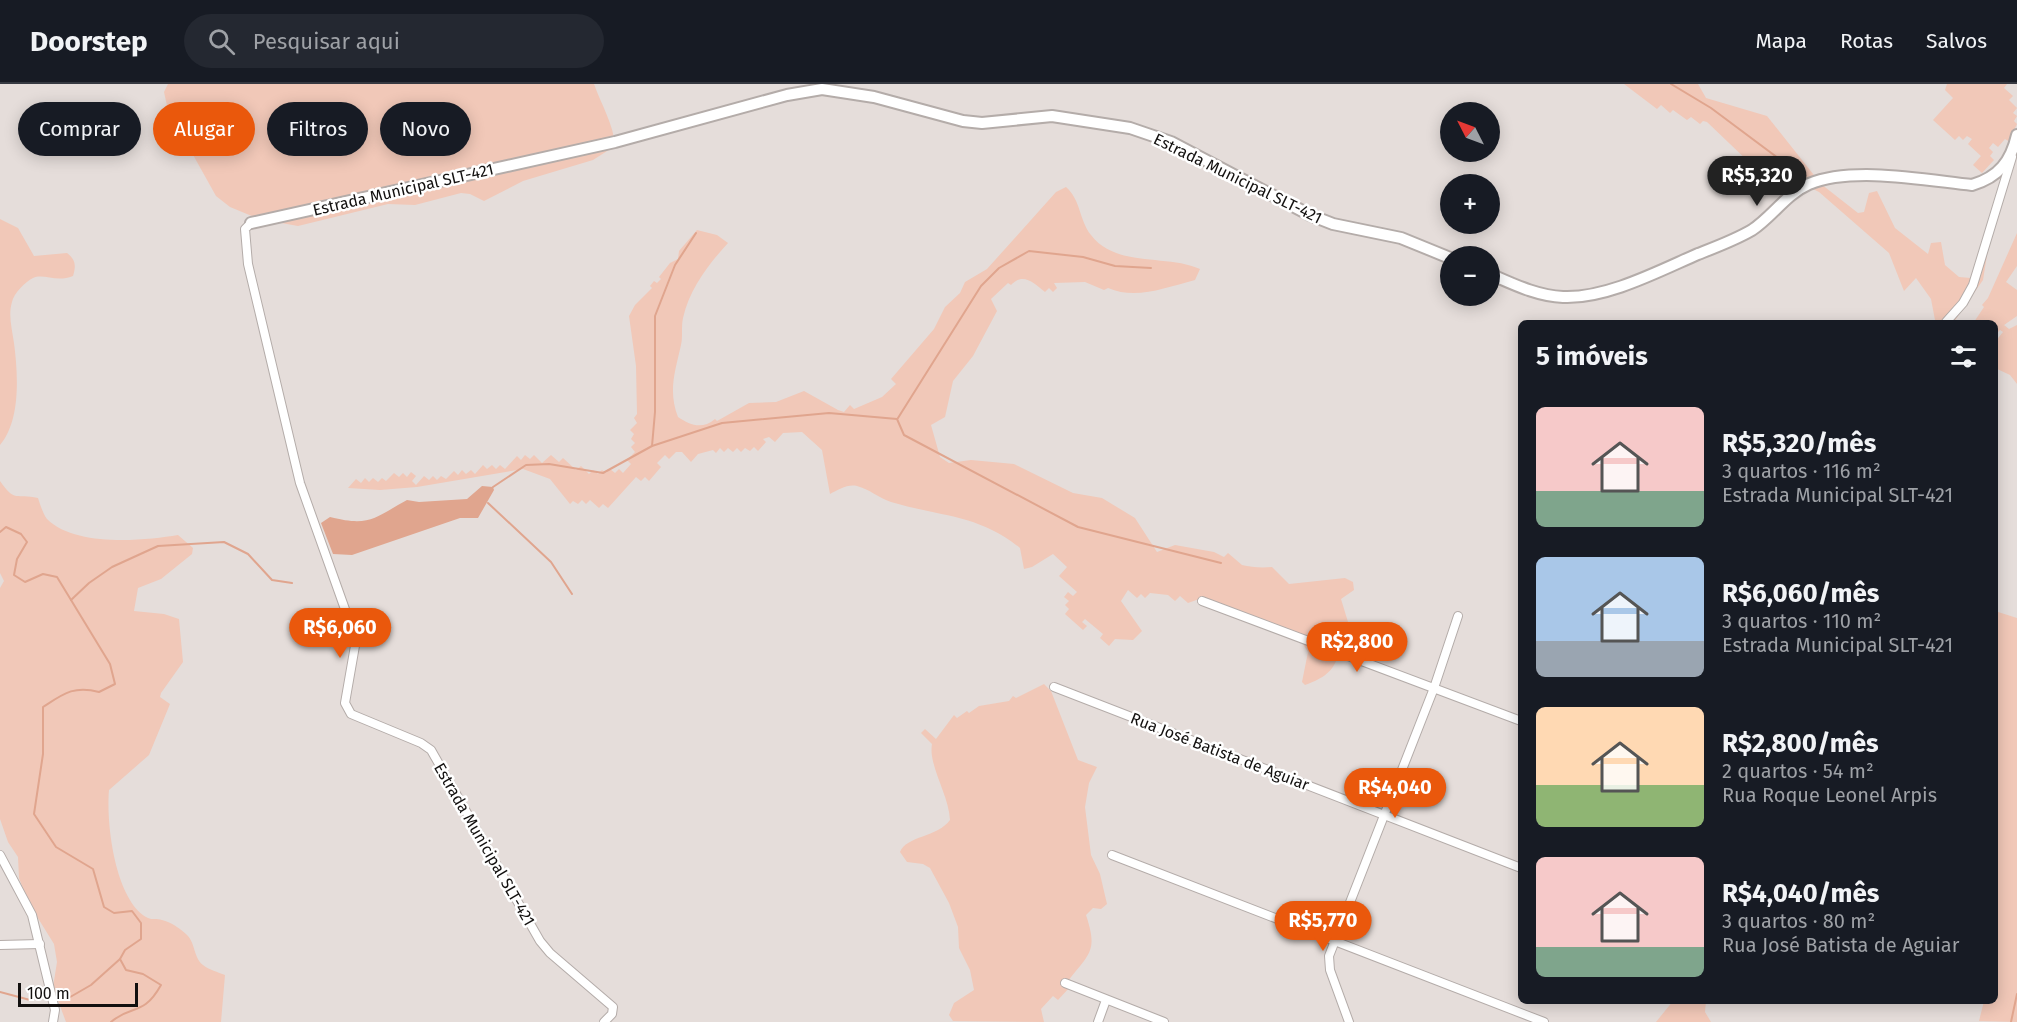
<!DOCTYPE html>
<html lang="pt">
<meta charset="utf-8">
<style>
:root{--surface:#171b24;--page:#242831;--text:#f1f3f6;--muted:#9ea1a6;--line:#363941;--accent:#ea580c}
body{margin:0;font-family:"Fira Sans",sans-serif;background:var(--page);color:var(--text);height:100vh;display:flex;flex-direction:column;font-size:22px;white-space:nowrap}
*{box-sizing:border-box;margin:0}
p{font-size:20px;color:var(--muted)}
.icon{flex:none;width:33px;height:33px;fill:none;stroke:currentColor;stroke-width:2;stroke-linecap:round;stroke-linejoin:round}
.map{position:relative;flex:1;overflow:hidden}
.side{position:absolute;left:1518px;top:236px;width:480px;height:684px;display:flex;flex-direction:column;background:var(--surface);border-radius:9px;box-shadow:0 3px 15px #0003}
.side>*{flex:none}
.top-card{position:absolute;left:18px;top:18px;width:570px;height:54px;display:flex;gap:12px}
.needle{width:39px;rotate:312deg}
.tools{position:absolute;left:1440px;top:18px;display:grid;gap:12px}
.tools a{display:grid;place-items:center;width:60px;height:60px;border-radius:50%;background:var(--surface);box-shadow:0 3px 15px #0003;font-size:30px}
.scale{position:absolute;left:18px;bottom:15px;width:120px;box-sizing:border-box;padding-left:6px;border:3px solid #12100f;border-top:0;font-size:16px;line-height:21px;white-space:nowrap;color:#12100f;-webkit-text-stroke:4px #fff;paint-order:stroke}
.price{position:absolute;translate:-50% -51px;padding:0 14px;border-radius:21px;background:var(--accent);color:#fff;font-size:20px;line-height:39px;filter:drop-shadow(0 2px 3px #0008)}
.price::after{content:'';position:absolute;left:50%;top:36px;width:18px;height:14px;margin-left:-9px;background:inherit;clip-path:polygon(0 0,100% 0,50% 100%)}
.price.active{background:#222;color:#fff}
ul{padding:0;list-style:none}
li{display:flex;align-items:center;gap:18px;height:150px;padding:0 18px}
li span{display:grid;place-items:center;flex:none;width:168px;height:120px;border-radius:9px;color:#555}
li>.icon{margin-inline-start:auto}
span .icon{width:72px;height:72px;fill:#fffc;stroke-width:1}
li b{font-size:26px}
h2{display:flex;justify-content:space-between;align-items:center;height:72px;padding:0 18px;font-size:26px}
.chip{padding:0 21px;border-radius:27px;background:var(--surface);box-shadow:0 3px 15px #0003;font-size:21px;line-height:54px}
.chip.active{background:var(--accent);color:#fff}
header{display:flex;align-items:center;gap:36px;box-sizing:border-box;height:84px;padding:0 30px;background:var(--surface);border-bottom:2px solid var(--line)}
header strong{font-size:28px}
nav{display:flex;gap:33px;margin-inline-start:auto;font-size:21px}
.search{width:420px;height:54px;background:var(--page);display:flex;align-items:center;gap:15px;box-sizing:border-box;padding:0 21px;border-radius:33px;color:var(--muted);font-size:22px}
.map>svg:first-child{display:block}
.green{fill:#f1c8b8}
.water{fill:#e0a58e}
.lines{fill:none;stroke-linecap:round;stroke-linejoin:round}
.stream{stroke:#e0a58e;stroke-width:2}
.street-casing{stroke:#b4aca9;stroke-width:10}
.secondary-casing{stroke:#b4aca9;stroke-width:14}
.street{stroke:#fff;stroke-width:8}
.secondary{stroke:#fff;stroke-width:10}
.labels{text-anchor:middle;stroke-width:5;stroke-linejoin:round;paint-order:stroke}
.street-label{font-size:16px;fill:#12100f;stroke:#fff}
</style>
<header>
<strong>Doorstep</strong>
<div class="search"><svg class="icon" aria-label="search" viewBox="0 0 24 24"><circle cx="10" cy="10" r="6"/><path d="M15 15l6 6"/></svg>Pesquisar aqui</div>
<nav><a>Mapa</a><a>Rotas</a><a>Salvos</a></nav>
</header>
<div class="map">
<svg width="2017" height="938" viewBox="0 0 2017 938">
<rect width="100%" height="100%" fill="#e5ddda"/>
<g class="green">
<path d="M168,0H594C601,20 614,41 615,62L593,76L523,97L484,117L470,110L461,109L415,121L388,120L298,142L259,135L230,123L216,112L168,26L164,8Z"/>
<polygon points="1624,0 1698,0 1706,14 1767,32 1821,100 1858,129 1864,128 1869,109 1877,107 1895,144 1928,170 1931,159 1941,158 1945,181 1959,193 1971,194 1989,159 1983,196 1954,238 1932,238 1935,236 1931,215 1916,194 1904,207 1889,169 1819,108 1756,77 1752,81 1707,38 1703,37 1700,40 1691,33 1687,36 1673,26 1670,29 1661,21 1657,25"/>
<polygon points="1947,0 2007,0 2004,4 2013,12 2009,16 2017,24 2013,29 2017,32 2014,37 2017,40 2014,46 2017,49 2010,58 2005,55 1998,63 1993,59 1989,64 1993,68 1990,72 1994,76 1982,89 1973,81 1981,72 1968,60 1972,55 1967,52 1963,56 1959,52 1955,56 1933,36 1953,14 1945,6"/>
<path d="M1066,103C1081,116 1079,136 1091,151C1116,184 1167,170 1200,185L1195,196C1164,204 1136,216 1108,204L1104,206L1085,198L1054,199L1057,204L1053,208L1049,204L1045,208C1034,199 1023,188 1011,201L1008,199L991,215L997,227L973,272L953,297L945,333L931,341L940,373L949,379L971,376L1014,380L1073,409L1102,414L1135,434L1157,468L1175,461L1214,468L1224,473L1228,469L1242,481C1251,483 1260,484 1272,483L1289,500L1345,494L1353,498L1354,506L1341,515L1348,538C1334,569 1346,587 1305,601L1302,598L1308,568L1301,557L1202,514L1188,519L1180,512L1175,517L1168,511L1150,509L1145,514L1141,510L1137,514L1128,506L1121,517L1142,547L1133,556L1115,555L1109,562L1100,554L1103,550L1085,535L1082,538L1087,542L1083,546L1065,530L1069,525L1065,521L1069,517L1064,513L1068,508L1073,512L1077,508L1059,492L1067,483L1053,470L1032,483L1024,485L1020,464C978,430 941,433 891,418C879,414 869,405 857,402C847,400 838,406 830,410L822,366L802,348L783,349L775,358L769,353L763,355L766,358L758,367L754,363L750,367L745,364L741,368L737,364L733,368L728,364L724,368L720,364L716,369L713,366L698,370L691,378L682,368H676L669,375L665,371L657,379L661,383L649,397L645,393L641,397L636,393L608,424L603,420L599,424L590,416L586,420L582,416L578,420L573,417L570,420L550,395L523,385L417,403L380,406L348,404L356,395L361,399L365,394L369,398L373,394L378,398L382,394L386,397L394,389L399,393L403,389L407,393L411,388L416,392L412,397L416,401L424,392L429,396L433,392L437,396L441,392L446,395L454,387L458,391L462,386L466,390L471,386L475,390L483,381L487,385L492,381L496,385L500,381L505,385L517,372L521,376L525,371L530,375L534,371L542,379L551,371L559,378L563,374L576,386L581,382L589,390L593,386L598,390L602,386L606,389L610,385L615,389L619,385L623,389L631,380L627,376L635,368L631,363L635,359L631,355L634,350L630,346L637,339L634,334L637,330L636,282L629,232L635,221L652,204L650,202L654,197L657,199L661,195L659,193L670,179L678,175L679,167L697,146L717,151L728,159C708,181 690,204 683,234C681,243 683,252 681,261C675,288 668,307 678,333C690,341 702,346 715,335L717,337L749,319L776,318L804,307L838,326L844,328L850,321L854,325L882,313L896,300L891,295L934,245L945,223L960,209L965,198L987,185L1056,108Z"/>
<path d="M0,135L18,144L34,172L67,169C76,176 76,182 73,192C56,199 44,189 33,194C25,198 14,209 12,218C8,231 12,245 14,259C18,290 21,336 0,361Z"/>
<polygon points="2017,149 2017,182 2006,198 2017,206 2017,232 2004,241 2009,245 2017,241 2017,300 2010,291 1995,284 1995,258 2003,248 2000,246 1995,251 1995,238 1974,238 1984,223 1982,221 1988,214"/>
<path d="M0,397C15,419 16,409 38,414C40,420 43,430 47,435C75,463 143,457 178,451L193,464L192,470L161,495L138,504L134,527L164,530L179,535L183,578L161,609L160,613L170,620L149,671L109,706C106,739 115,817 148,834C152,836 157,834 162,836C171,838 179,844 186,850C196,859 193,873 203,881C209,886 218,888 225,891L221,938H66L53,903L57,878L54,860L28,818L19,794L18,773L8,758L0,735V504L4,497L0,489Z"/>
<polygon points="1995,527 2017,534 2017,938 1979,937 1984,917 1995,916"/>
<path d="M1044,600L1051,607L1078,676L1097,683L1089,699L1085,723L1091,771L1100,790L1107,820L1101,825L1093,824L1086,831C1098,867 1090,869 1068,897L1070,903L1058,916L1053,912L1041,925L1044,938L953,937L949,931L954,919L974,906L970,886L959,864L958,843L949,819L930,784L923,780L907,778L900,768C906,752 938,753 950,736C949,711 928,681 932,660L921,649L925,645L936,655L954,631L957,634L967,627L969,629L979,622L1009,617L1013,612L1016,614Z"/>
<polygon points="1673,917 1706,917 1705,928 1711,938 1656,938"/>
</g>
<path class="water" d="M482,402L493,403L494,406L478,434H460L352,471L333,470L321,439L330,433C370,443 374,434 407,416L419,418L467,415Z"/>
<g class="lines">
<g class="stream">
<polyline points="1671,0 1711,24 1798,89"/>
<polyline points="898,334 981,202 999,184 1029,167 1083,173 1115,182 1151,184"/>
<polyline points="652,362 655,328 655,232 675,181 696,149"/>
<polyline points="493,403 526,381 549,380 603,389 652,362 722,339 829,329 897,335 904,351 1078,443 1221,479"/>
<polyline points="488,419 551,478 572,510"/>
<path d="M0,448L6,443L21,450L27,458L17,475L14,491L25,498L43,490L57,493L110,580L115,600L99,608C74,601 63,610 43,623V670L34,730L56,763L93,785L104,823L114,829L132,827L141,839V855L125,866L120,875L126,886L143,890L161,901C143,933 132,920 111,938"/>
<polyline points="71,516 89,499 112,483 158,462 224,458 248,470 272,496 292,499"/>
<polyline points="0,908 30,916"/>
<polyline points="65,916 91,901 120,875"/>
<polyline points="2011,938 2017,910"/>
</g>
<defs>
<g id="street">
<polyline points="251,139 245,145 248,180 300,399 356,556 345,619 351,630 421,659 431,666 540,857 550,869 613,923 612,930 604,938"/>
<polyline points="1946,238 1963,219 1973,201 2012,73"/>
<polyline points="1202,517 1521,637"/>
<polyline points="1054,603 1521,784"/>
<polyline points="0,771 32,831 55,926 53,938"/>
<polyline points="1112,771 1544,938"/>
<polyline points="0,861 40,860"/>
<polyline points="1065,899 1164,938"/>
<polyline points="1098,938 1106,916"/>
<polyline points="1349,938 1330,886 1329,872 1434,604 1458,532"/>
</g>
<g id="secondary">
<polyline points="251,139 615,58 787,11 822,5 874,13 963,37 982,39 1052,32 1130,44 1171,58 1310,131 1333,140 1401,154 1450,174"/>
<path d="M1490,190C1513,200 1537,212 1563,213C1606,215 1659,187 1698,170C1716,163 1735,156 1752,146C1772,133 1786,110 1809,100C1853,82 1925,96 1972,101C1999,93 2011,77 2017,51"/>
</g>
</defs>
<use href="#street" class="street-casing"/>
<use href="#secondary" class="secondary-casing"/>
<use href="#street" class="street"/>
<use href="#secondary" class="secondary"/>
</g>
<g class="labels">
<g class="street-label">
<text transform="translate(1238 94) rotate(26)" y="6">Estrada Municipal SLT-421</text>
<text transform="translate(403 105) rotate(-13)" y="6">Estrada Municipal SLT-421</text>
<text transform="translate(1220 667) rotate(21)" y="6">Rua José Batista de Aguiar</text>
<text transform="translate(485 760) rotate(60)" y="6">Estrada Municipal SLT-421</text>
</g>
</g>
</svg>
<div class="tools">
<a><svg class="needle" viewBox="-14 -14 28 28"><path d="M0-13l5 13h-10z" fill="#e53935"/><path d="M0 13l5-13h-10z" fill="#9ea1a6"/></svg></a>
<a>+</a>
<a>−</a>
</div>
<div class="scale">100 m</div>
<b class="price active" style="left:1757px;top:123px">R$5,320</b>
<b class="price" style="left:340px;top:575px">R$6,060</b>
<b class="price" style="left:1357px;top:589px">R$2,800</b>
<b class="price" style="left:1395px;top:735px">R$4,040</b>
<b class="price" style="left:1323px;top:868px">R$5,770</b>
<div class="top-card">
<a class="chip">Comprar</a>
<a class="chip active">Alugar</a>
<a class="chip">Filtros</a>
<a class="chip">Novo</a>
</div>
<section class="side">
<h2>5 imóveis<svg class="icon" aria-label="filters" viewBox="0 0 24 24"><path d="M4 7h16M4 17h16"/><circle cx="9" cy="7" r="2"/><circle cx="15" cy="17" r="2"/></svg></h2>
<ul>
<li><span style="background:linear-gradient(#f6c9c9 70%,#7fa58c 0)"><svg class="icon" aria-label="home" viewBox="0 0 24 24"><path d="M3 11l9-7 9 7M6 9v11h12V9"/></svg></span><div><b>R$5,320/mês</b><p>3 quartos · 116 m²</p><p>Estrada Municipal SLT-421</p></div></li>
<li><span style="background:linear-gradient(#a9c7e8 70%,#9aa5b1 0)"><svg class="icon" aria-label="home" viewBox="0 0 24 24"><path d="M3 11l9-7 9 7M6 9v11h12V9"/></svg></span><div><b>R$6,060/mês</b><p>3 quartos · 110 m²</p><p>Estrada Municipal SLT-421</p></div></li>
<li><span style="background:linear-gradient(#ffd9b3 65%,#8fb573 0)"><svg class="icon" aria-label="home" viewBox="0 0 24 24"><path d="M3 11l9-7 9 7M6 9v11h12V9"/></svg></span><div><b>R$2,800/mês</b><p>2 quartos · 54 m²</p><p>Rua Roque Leonel Arpis</p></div></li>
<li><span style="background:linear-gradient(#f6c9c9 75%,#7fa58c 0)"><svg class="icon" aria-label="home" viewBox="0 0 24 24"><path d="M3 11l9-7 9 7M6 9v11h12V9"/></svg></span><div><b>R$4,040/mês</b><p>3 quartos · 80 m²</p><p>Rua José Batista de Aguiar</p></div></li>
</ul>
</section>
</div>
